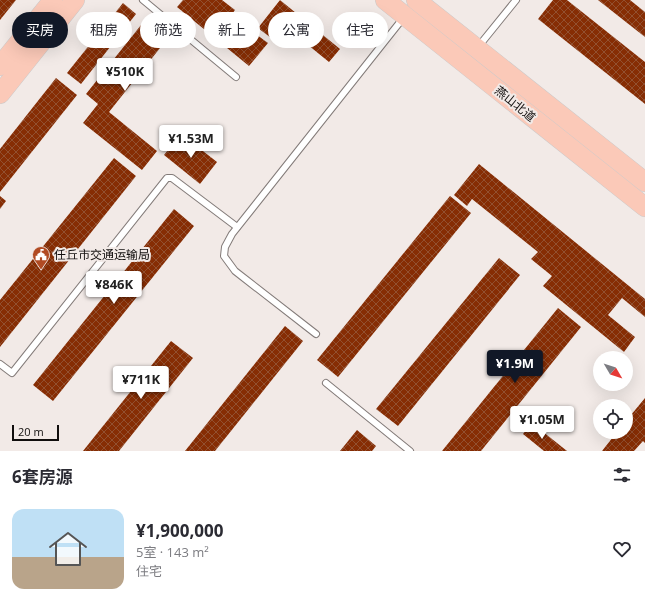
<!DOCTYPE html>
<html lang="zh">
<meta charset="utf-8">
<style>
:root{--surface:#fff;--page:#f2f2f3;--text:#2b2b33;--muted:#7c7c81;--line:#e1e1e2;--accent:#111827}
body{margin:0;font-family:"Open Sans","Noto Sans SC",sans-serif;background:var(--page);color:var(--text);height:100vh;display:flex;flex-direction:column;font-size:15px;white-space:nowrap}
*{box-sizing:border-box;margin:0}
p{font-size:13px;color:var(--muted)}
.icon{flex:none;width:22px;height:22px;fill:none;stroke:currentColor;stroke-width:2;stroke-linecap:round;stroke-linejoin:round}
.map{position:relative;height:451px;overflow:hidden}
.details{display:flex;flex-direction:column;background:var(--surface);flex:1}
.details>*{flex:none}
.guide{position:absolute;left:12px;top:12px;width:400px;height:36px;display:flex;gap:8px}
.needle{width:26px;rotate:129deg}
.fabs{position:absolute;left:593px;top:351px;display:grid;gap:8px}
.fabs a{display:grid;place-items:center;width:40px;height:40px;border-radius:50%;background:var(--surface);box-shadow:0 4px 16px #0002;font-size:20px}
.scale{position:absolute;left:12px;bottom:10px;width:47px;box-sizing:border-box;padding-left:4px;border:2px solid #110e0d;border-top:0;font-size:11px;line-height:14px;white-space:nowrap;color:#110e0d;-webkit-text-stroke:3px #f2eae7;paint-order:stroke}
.price{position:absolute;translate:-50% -34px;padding:0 9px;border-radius:4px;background:#fff;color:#222;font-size:13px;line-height:26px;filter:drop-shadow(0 1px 2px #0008)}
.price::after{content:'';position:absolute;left:50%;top:24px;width:12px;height:9px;margin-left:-6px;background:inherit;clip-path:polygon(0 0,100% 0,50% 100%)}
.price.selected{background:var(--accent);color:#fff}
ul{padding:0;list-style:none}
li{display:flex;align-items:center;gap:12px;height:100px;padding:0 12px}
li+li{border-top:1px solid var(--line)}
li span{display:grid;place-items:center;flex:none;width:112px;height:80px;border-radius:12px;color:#555}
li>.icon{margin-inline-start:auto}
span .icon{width:48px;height:48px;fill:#fffc;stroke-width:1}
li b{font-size:17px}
h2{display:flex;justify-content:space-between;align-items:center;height:48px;padding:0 12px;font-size:17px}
.tag{padding:0 14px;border-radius:18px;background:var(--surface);box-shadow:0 4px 16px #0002;font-size:14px;line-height:36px}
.tag.selected{background:var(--accent);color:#fff}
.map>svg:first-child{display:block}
.building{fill:url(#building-cross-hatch)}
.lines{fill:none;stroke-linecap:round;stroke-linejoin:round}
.service-casing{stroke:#837b79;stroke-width:8}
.primary-casing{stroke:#cbcaca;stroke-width:20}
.service{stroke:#fff;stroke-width:6}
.primary{stroke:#fbc9b8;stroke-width:19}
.labels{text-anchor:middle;stroke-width:4;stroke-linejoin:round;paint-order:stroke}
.street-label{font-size:12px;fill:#110e0d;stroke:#f2eae7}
.poi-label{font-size:12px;fill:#110e0d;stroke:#f2eae7;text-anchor:start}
</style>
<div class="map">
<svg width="645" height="451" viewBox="0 0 645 451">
<defs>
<pattern id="building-cross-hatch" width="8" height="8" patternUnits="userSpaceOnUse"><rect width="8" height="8" fill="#862d04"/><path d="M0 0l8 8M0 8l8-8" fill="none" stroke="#925030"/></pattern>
</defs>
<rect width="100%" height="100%" fill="#f2eae7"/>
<g class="building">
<polygon points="0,0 16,0 0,20"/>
<polygon points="183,0 222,0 235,10 224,25 245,42 253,32 268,43 249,66 177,7"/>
<polygon points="280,0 340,49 329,62 282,24 271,38 258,28"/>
<polygon points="553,0 567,0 645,62 645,104 538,19"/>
<polygon points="598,0 630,0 645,12 645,37"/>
<polygon points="123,3 136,14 81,84 67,73"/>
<polygon points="149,15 172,33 109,112 157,151 142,170 83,123 98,104 86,94"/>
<polygon points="56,78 77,95 0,192 0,149"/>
<polygon points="181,134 217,162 200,184 164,155"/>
<polygon points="114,158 136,176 0,347 0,300"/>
<polygon points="479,164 645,299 645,317 622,298 608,315 635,337 624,352 543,286 552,276 531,259 538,252 472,199 467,206 454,195"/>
<polygon points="0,196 6,201 0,209"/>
<polygon points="450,196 471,213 338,377 317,360"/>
<polygon points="174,209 194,226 53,401 33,385"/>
<polygon points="499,258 520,275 398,426 376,409"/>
<polygon points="558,308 581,327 481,451 442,451"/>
<polygon points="285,326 303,341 215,451 185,451"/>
<polygon points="171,341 193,358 119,451 83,451"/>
<polygon points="645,398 645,443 643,441 634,451 602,451 617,432 626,432 626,421"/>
<polygon points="532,423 567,451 544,451 523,434"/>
<polygon points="357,430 376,446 372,451 340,451"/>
</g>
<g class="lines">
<defs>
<g id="service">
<polyline points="143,0 236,77"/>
<polyline points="478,47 516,0"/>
<polyline points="316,334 235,271 224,256 225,247 232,234 404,17"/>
<polyline points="0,364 12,373 167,178 172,178 237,227"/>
<polyline points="326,383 410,451"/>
</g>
<g id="primary">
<polyline points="385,0 645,207"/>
<polyline points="416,0 645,182"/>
<polyline points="0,66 53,0"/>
<polyline points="0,94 75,0"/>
</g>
</defs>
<use href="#service" class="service-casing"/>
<use href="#primary" class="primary-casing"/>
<use href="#service" class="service"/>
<use href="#primary" class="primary"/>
</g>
<defs>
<symbol id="civic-pin" viewBox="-11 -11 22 30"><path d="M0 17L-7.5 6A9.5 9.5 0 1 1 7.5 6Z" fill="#b14b23" stroke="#f2eae7"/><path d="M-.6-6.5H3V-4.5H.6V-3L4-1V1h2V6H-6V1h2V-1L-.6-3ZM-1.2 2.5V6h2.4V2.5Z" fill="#fff"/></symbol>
</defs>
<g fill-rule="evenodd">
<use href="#civic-pin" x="31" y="245" width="20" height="27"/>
</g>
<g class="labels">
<g class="street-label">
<text transform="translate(515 104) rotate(39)" y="4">燕山北道</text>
</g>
<g class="poi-label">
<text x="54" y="259">任丘市交通运输局</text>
</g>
</g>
</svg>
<div class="fabs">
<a><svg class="needle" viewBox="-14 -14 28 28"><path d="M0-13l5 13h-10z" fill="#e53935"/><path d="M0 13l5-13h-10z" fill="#7c7c81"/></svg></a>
<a><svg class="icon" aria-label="locate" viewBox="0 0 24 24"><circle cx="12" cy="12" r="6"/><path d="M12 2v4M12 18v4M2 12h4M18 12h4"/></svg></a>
</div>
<div class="scale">20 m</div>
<b class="price" style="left:125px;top:92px">¥510K</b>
<b class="price" style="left:191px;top:159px">¥1.53M</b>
<b class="price" style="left:114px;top:305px">¥846K</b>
<b class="price selected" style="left:515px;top:384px">¥1.9M</b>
<b class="price" style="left:141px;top:400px">¥711K</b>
<b class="price" style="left:542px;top:440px">¥1.05M</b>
<div class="guide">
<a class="tag selected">买房</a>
<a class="tag">租房</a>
<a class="tag">筛选</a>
<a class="tag">新上</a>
<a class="tag">公寓</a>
<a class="tag">住宅</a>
</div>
</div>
<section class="details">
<h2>6套房源<svg class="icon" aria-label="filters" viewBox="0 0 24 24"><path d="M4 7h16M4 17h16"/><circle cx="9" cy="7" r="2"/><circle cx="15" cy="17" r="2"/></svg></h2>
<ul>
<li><span style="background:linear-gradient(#bfe0f5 60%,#b9a48a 0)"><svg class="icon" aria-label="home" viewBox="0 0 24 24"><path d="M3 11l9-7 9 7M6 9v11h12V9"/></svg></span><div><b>¥1,900,000</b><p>5室 · 143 m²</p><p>住宅</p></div><svg class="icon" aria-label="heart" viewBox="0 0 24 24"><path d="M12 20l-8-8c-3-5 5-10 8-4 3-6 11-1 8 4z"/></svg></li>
</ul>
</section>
